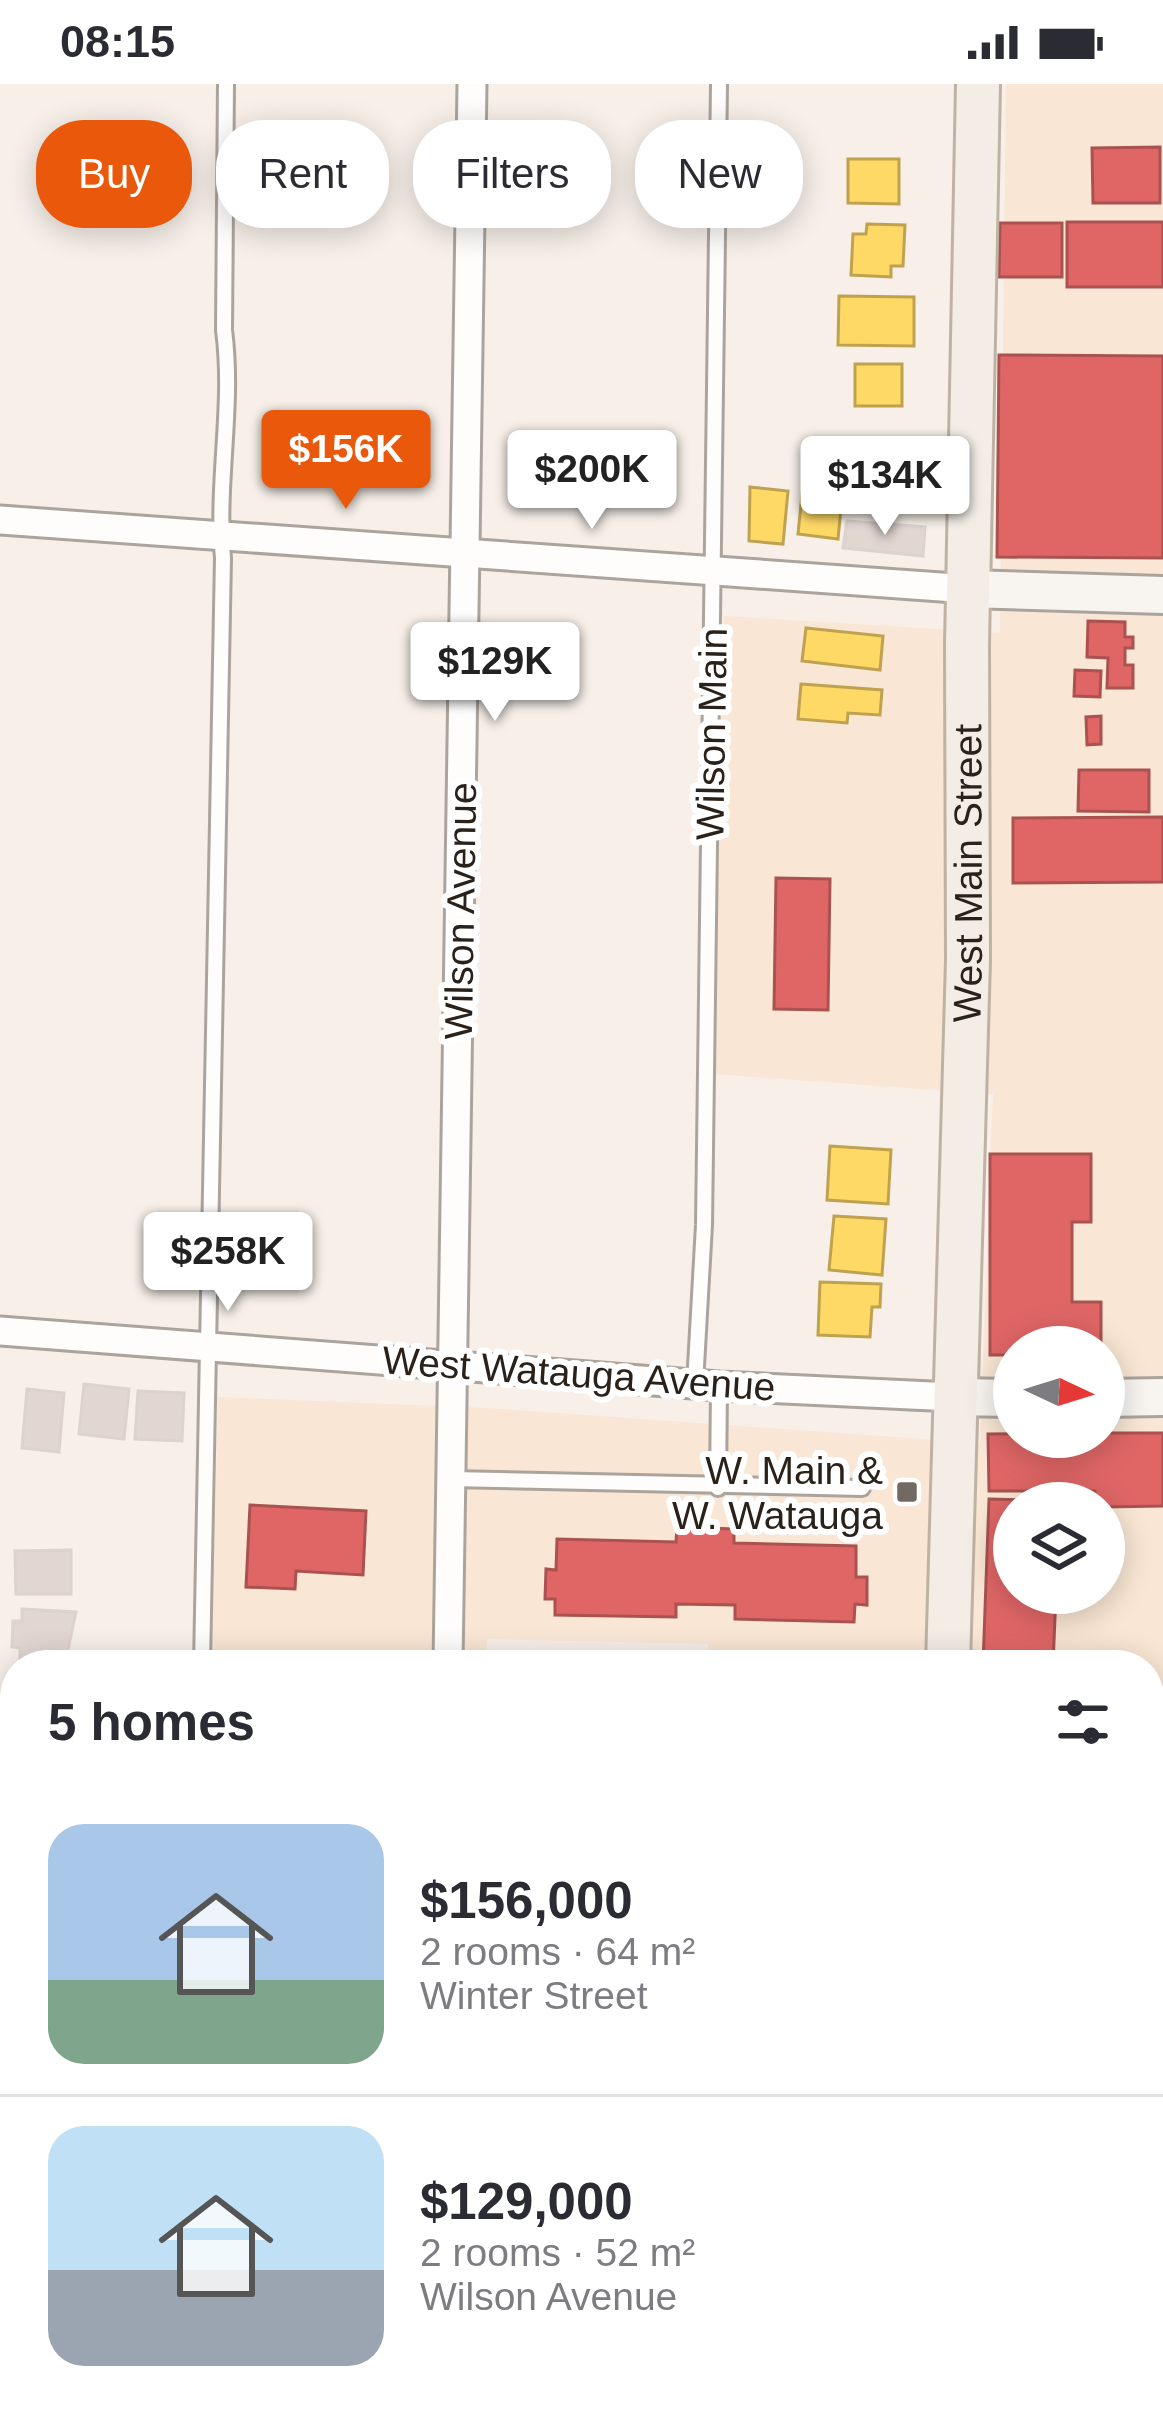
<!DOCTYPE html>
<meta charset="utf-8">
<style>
:root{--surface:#fff;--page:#f7f7f7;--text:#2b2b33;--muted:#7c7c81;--line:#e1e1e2;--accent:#ea580c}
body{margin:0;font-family:Arial,sans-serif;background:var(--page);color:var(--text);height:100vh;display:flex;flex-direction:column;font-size:45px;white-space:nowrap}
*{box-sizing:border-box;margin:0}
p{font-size:39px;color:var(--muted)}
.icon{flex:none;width:66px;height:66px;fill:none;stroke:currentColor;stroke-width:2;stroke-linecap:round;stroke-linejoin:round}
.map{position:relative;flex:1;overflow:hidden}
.drawer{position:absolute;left:0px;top:1566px;width:1164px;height:768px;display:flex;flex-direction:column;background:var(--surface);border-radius:48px 48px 0 0;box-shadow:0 6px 30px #0003}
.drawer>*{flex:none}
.top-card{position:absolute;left:36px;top:36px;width:1092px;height:108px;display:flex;gap:24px}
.needle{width:78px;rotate:94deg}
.buttons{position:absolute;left:993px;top:1242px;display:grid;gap:24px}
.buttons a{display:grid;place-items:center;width:132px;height:132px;border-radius:50%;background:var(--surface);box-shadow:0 6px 30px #0003;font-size:60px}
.price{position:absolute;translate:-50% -102px;padding:0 27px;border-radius:12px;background:#fff;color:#222;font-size:39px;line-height:78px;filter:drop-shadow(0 3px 6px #0008)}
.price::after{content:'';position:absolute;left:50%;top:72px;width:36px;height:27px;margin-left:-18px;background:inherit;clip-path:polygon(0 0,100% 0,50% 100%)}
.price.on{background:var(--accent);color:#fff}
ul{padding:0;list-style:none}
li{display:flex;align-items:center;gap:36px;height:300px;padding:0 48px}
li+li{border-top:3px solid var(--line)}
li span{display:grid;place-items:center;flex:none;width:336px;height:240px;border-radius:36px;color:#555}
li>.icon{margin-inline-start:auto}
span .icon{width:144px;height:144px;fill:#fffc;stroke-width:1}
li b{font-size:51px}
h2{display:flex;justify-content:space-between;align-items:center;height:144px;padding:0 48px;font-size:51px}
.chip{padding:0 42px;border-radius:48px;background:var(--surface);box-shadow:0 6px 30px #0003;font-size:42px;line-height:108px}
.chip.on{background:var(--accent);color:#fff}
.status{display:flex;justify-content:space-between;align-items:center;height:84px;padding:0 60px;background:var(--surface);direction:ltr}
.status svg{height:33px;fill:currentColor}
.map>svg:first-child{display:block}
.built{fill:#f9e6d4;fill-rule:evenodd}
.green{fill:#d1e0d1}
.homes{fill:#ffd966;stroke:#bfa24f;stroke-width:3}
.shops{fill:#e06666;stroke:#a9524f;stroke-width:3}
.building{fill:#e2d6d1;stroke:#dcd2ce;stroke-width:3}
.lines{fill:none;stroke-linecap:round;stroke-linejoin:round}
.service-casing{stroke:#aba49d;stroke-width:20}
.minor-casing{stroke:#aba49d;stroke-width:33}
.secondary-casing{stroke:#aba49d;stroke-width:42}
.primary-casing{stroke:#beb2a4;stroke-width:48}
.service{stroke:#fefdfc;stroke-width:14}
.minor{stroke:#fefdfc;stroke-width:27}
.secondary{stroke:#f8f5f1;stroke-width:36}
.primary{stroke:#f3ede6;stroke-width:42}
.poi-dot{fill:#726a62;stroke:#fff;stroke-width:4.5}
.labels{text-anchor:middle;stroke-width:12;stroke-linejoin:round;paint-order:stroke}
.street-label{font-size:39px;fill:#2a221a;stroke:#fff}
.poi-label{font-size:39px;fill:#2a221a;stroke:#fff;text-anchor:end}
</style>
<div class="status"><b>08:15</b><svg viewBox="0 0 49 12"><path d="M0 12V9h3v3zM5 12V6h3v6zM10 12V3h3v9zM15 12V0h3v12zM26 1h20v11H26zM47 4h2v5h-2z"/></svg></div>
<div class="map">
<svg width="1163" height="2334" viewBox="0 0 1163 2334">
<rect width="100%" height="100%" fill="#f7efe8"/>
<path class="built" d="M1006,0H1163V2334H703V2319H1149V1581H708V1560L487,1555L486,1581H212L218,1313L486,1324L980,1359L993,1010L713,990L724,532L1000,549ZM1014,1263H1104V1353H1014ZM1014,1419H1104V1509H1014Z"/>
<polygon class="green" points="0,2184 15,2184 15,2319 405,2319 405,2334 0,2334"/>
<g class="homes">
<polygon points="848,75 899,75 899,120 848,119"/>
<polygon points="867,140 905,141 903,182 891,182 891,193 851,191 853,150 866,150"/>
<polygon points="839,212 914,213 914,262 838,261"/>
<rect x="855" y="280" width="47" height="42"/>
<polygon points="750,403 788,407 783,460 749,457"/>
<polygon points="802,410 842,414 838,455 798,450"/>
<polygon points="806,544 883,552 880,586 802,577"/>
<polygon points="801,600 882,606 880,631 848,629 847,639 798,635"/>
<polygon points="830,1062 891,1066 888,1120 827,1116"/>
<polygon points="834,1132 886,1135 882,1191 829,1186"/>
<polygon points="820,1198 881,1200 880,1223 872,1223 870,1253 818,1251"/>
</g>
<g class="shops">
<polygon points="1160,63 1160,119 1093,119 1092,64"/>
<rect x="1067" y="138" width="96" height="65"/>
<polygon points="1000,139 1062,139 1062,193 999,193"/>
<polygon points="999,271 1163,272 1163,474 997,473"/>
<polygon points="1088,537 1125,538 1125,553 1133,553 1133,564 1125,564 1125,581 1133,581 1133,604 1107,604 1108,574 1087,573"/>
<polygon points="1075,586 1101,587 1100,613 1074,612"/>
<polygon points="1101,632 1101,660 1087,661 1086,633"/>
<polygon points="1079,686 1149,686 1149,728 1078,727"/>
<polygon points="1163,733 1163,798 1013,799 1013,734"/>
<polygon points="776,794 830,795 828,926 774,925"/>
<polygon points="990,1070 1091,1070 1091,1138 1072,1138 1072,1218 1101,1218 1101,1263 1014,1263 1014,1271 990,1271"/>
<polygon points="1104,1349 1163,1349 1163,1422 1104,1423 1095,1419 1095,1407 989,1407 988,1350"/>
<polygon points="989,1415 1059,1417 1014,1419 1014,1509 1056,1509 1053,1581 983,1581"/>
<polygon points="250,1421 366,1427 363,1491 296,1487 295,1505 246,1503"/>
<polygon points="677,1443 734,1445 734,1459 856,1462 856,1493 867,1493 867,1521 855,1520 854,1538 735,1535 735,1521 676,1520 676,1533 555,1531 555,1515 545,1515 546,1485 556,1486 557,1455 676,1458"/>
<polygon points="1149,1851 1163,1851 1163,1911 1149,1910"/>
<rect x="1149" y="1979" width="14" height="90"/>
<polygon points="969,2319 1076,2319 1075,2334 968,2334"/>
<polygon points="1076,2319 1122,2319 1121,2334 1075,2334"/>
</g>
<g class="building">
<polygon points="847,437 925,443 923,472 843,464"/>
<polygon points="84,1300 129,1305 124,1355 79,1350"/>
<polygon points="27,1305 64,1309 59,1368 22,1364"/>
<polygon points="138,1307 184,1309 182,1357 135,1355"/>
<polygon points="71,1466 71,1510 16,1510 15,1467"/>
<polygon points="22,1525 76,1528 67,1570 57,1570 57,1576 20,1574 20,1564 12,1563 13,1537 22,1537"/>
<rect x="6" y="2070" width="9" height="45"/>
</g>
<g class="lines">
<defs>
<g id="service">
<polyline points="695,1300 704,1141 719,0"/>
<polyline points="451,1395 862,1404"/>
<polyline points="718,1404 719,1302"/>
<polyline points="448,1579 616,1581"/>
<path d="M202,1581L223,474C216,398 234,322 224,246L226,0"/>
<polyline points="691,2334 691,2319"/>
</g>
<g id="minor">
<polyline points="0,436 969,505"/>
<polyline points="0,1247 719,1302 953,1313"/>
<polyline points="448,1581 472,0"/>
<polyline points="0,2166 15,2166"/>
<polyline points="1149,2197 1163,2198"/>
<polyline points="433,2334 433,2319"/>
</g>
<g id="secondary">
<polyline points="969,505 1163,511"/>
<polyline points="953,1313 1014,1314"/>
<polyline points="1104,1314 1163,1313"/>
</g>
<g id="primary">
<path id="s1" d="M948,1581L968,876L967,561L978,0"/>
<polyline points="932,2334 932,2319"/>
</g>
</defs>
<use href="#service" class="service-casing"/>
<use href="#minor" class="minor-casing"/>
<use href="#secondary" class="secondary-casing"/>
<use href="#primary" class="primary-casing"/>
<use href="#service" class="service"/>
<use href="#minor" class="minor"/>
<use href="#secondary" class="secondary"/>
<use href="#primary" class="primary"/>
</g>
<rect class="poi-dot" x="895" y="1396" width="24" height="24" rx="6"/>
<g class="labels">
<g class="street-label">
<text transform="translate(711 650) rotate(-89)" y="14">Wilson Main</text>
<text dy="14" stroke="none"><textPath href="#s1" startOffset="792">West Main Street</textPath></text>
<text transform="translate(460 827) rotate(-89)" y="14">Wilson Avenue</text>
<text transform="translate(579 1289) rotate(4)" y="14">West Watauga Avenue</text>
</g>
<g class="poi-label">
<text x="883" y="1400">W. Main &amp;<tspan x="883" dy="45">W. Watauga</tspan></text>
</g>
</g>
</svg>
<div class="buttons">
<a><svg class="needle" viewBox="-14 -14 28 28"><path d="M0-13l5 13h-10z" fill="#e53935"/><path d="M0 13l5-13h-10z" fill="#7c7c81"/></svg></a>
<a><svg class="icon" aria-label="layers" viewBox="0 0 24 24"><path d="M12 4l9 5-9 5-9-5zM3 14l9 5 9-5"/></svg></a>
</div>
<b class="price on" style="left:346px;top:428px">$156K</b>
<b class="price" style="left:592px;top:448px">$200K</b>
<b class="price" style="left:885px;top:454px">$134K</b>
<b class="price" style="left:495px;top:640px">$129K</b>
<b class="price" style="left:228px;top:1230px">$258K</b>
<div class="top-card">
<a class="chip on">Buy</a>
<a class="chip">Rent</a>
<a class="chip">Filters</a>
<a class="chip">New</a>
</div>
<section class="drawer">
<h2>5 homes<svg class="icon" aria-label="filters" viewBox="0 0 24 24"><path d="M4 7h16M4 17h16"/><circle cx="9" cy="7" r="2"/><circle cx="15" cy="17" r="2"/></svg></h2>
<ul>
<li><span style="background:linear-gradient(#a9c7e8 65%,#7fa58c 0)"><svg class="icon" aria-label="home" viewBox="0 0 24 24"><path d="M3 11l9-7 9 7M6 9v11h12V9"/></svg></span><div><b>$156,000</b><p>2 rooms · 64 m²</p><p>Winter Street</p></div></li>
<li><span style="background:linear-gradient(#bfe0f5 60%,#9aa5b1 0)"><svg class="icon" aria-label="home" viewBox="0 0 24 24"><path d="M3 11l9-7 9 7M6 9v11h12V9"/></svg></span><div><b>$129,000</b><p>2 rooms · 52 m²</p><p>Wilson Avenue</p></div></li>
</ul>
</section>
</div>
